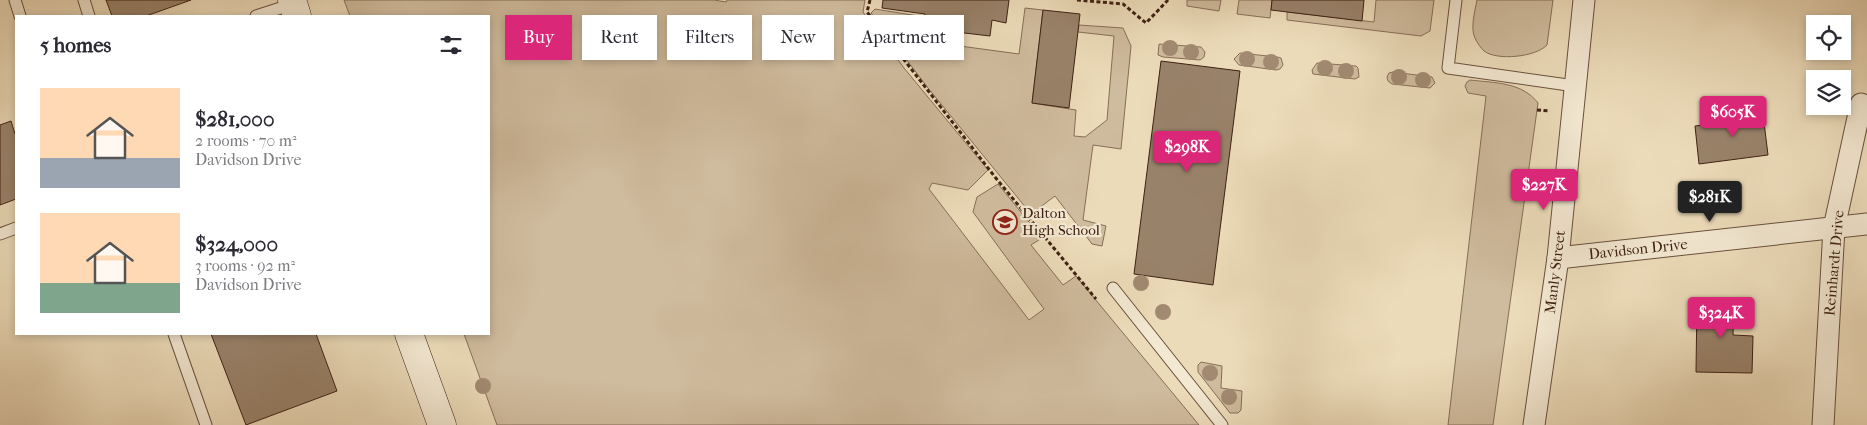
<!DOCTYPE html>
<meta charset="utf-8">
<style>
:root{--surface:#fff;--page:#f7f7f7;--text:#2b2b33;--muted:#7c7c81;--accent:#db2777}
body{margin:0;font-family:"IM FELL French Canon",serif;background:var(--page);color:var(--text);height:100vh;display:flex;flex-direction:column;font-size:19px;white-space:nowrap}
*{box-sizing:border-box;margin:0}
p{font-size:16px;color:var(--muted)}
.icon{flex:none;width:28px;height:28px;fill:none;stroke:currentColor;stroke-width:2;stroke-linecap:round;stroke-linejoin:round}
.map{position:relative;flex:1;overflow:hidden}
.sheet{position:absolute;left:15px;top:15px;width:475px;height:320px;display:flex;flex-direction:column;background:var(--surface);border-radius:0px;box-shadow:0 2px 8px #0003}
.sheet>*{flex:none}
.hud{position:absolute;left:505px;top:15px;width:475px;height:45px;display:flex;gap:10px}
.fabs{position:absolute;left:1806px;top:15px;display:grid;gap:10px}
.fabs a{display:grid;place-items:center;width:45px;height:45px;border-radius:0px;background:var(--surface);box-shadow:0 2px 8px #0003;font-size:25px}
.price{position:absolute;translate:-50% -42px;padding:0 11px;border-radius:5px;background:var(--accent);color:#fff;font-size:16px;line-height:32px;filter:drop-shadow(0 1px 2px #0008)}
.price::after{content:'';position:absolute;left:50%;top:30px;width:15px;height:11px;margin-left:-8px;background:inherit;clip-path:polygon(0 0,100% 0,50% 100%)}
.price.active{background:#222;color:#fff}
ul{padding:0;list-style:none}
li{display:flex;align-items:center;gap:15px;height:125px;padding:0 25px}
li span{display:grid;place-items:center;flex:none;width:140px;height:100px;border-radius:0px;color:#555}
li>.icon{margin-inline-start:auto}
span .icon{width:60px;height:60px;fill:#fffc;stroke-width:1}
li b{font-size:21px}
h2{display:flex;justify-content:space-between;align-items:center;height:60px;padding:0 25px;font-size:21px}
.pill{padding:0 18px;border-radius:0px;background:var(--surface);box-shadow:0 2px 8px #0003;font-size:18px;line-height:45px}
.pill.active{background:var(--accent);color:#fff}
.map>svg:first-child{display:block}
.green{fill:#cfbb9d;stroke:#876e58}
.building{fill:#99826a;stroke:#3f2114}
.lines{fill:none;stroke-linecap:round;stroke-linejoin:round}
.lane-casing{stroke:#6a503d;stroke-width:13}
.street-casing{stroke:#6a503d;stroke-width:23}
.secondary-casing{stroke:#3f2114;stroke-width:29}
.path{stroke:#3f2114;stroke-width:3;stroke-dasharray:4 2.5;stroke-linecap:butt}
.lane{stroke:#f3e8d2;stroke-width:11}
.street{stroke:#f3e8d2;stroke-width:21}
.secondary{stroke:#f3e8d2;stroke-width:28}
.tree{fill:#a18a71}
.labels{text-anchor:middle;stroke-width:4.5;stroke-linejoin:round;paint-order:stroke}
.poi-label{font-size:15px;fill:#3f2114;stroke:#f3e8d2;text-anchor:start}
.street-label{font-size:15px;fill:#3f2114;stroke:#f3e8d2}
</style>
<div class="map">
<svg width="1867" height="425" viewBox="0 0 1867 425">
<rect width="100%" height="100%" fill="#ecdbb9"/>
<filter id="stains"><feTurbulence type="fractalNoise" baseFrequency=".004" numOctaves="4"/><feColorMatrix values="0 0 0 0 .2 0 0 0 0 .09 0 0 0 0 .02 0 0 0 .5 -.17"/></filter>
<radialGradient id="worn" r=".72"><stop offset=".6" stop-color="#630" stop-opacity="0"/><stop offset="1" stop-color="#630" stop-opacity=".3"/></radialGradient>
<g class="green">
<polygon points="344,0 714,0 726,2 727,0 865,0 863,12 904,68 988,170 968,190 932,183 929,189 1029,320 1044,309 973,212 977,197 998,184 1042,238 1031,245 1063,285 1076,276 1199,425 497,425 464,334 489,334 489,16 350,16"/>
<polygon points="1187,0 1221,0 1219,11 1187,6"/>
<polygon points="1239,0 1272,0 1270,18 1237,14"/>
<polygon points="1376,0 1434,0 1430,31 1421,36 1287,20 1287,12 1374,22"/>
<path d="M1477,0H1553L1547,45C1536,57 1497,61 1484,51C1481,48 1477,43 1475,38C1470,28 1475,11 1477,0Z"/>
<polygon points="1025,8 1043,10 1032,103 1076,110 1074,136 1085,137 1107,120 1114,36 1078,32 1079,25 1123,28 1131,46 1121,149 1093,145 1083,220 1106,226 1102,246 1092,244 1055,196 1031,214 928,88 871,13 875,9 925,17 923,41 1019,54"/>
<polygon points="1159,44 1201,47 1205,52 1204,57 1200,60 1163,57 1158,55"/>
<polygon points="1240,53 1277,57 1281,58 1283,65 1280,69 1276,70 1239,65 1234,59"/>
<polygon points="1317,63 1356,66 1358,68 1359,77 1355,79 1313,74 1312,70"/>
<polygon points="1393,72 1432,77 1435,83 1430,88 1392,84 1388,81 1387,77 1389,73"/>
<path d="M1470,80C1495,83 1522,82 1538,103L1493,425H1448L1486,96L1468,93L1465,86L1467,82Z"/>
<polygon points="1201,362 1222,366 1221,388 1242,391 1241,410 1238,413 1230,413 1198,372 1198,365"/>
</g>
<g class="building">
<polygon points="106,0 191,0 146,16 112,16"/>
<polygon points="883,0 1009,0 1006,23 992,20 990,36 922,28 925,14 882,8"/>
<polygon points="1272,0 1364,0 1362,21 1271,10"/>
<polygon points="1043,10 1080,14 1069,108 1032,103"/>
<polygon points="1161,61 1240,71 1213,285 1134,274"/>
<polygon points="1762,106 1768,155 1699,164 1695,126 1739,121 1738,109"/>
<polygon points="11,121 15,134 16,133 16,199 0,205 0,125"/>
<polygon points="1697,298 1734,299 1733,335 1753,336 1752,373 1696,372"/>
<polygon points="211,334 316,334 337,391 246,425"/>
</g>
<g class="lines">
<defs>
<g id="lane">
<polyline points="15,0 20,16"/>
<polyline points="84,0 89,16"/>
<polyline points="1456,0 1448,68 1575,86"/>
<polyline points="256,16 293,4"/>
<polyline points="0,234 16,228"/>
<polyline points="1113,288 1222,425"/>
<polyline points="174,334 206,425"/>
</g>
<g id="street">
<polyline points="1558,258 1867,224"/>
<polyline points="1534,425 1558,258 1584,0"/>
<polyline points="1823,425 1834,228 1861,104"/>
</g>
<g id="secondary">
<polyline points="292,0 297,16"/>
<polyline points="409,334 442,425"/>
</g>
</defs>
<use href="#lane" class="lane-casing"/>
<use href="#street" class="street-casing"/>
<use href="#secondary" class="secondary-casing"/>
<g class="path">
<polyline points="870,0 867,12 995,177 1096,299"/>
<polyline points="1077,0 1123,4 1146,23 1168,0"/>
<polyline points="1537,110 1550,111"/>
</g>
<use href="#lane" class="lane"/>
<use href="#street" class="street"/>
<use href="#secondary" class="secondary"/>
</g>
<g class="tree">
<circle cx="1170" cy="48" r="8"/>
<circle cx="1191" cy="52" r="8"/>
<circle cx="1247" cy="59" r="8"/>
<circle cx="1271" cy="62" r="8"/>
<circle cx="1325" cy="68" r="8"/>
<circle cx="1346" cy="71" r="8"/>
<circle cx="1399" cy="77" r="8"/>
<circle cx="1423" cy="80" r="8"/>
<circle cx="1141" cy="283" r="8"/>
<circle cx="1163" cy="312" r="8"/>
<circle cx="1210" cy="373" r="8"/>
<circle cx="483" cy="386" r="8"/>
<circle cx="1229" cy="397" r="8"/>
</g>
<defs>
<symbol id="school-ring" viewBox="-11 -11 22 22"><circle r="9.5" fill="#f3e8d2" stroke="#8f2418" stroke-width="1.5"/><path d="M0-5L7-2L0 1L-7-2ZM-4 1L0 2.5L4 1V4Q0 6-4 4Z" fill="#8f2418"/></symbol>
</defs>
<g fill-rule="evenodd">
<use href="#school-ring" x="991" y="208" width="28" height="28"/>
</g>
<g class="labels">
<g class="poi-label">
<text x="1022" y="218">Dalton<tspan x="1022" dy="17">High School</tspan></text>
</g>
<g class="street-label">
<text transform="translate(1638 249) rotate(-6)" y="5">Davidson Drive</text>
<text transform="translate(1834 263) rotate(-85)" y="5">Reinhardt Drive</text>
<text transform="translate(1555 272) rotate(-83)" y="5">Manly Street</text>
</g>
</g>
<rect width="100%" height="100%" filter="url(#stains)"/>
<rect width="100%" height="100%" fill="url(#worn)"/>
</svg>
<div class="fabs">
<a><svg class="icon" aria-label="locate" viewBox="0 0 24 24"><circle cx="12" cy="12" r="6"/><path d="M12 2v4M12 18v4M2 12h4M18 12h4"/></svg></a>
<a><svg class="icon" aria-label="layers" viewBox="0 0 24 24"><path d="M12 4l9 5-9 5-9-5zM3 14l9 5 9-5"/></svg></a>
</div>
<b class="price" style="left:1733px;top:138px">$605K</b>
<b class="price" style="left:1187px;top:173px">$298K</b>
<b class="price" style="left:1544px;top:211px">$227K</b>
<b class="price active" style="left:1710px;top:223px">$281K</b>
<b class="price" style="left:1721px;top:339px">$324K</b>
<div class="hud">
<a class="pill active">Buy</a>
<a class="pill">Rent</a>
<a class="pill">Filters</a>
<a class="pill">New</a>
<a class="pill">Apartment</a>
</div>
<section class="sheet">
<h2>5 homes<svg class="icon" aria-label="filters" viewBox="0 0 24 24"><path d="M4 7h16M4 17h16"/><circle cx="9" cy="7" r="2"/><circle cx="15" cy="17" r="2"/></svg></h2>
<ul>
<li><span style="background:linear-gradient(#ffd9b3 70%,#9aa5b1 0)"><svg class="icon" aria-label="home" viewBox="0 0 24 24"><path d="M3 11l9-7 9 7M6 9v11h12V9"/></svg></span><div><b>$281,000</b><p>2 rooms · 70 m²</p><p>Davidson Drive</p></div></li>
<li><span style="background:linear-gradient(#ffd9b3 70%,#7fa58c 0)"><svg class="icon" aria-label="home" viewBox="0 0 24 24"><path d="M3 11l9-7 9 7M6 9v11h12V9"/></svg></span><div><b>$324,000</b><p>3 rooms · 92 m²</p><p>Davidson Drive</p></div></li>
</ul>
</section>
</div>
